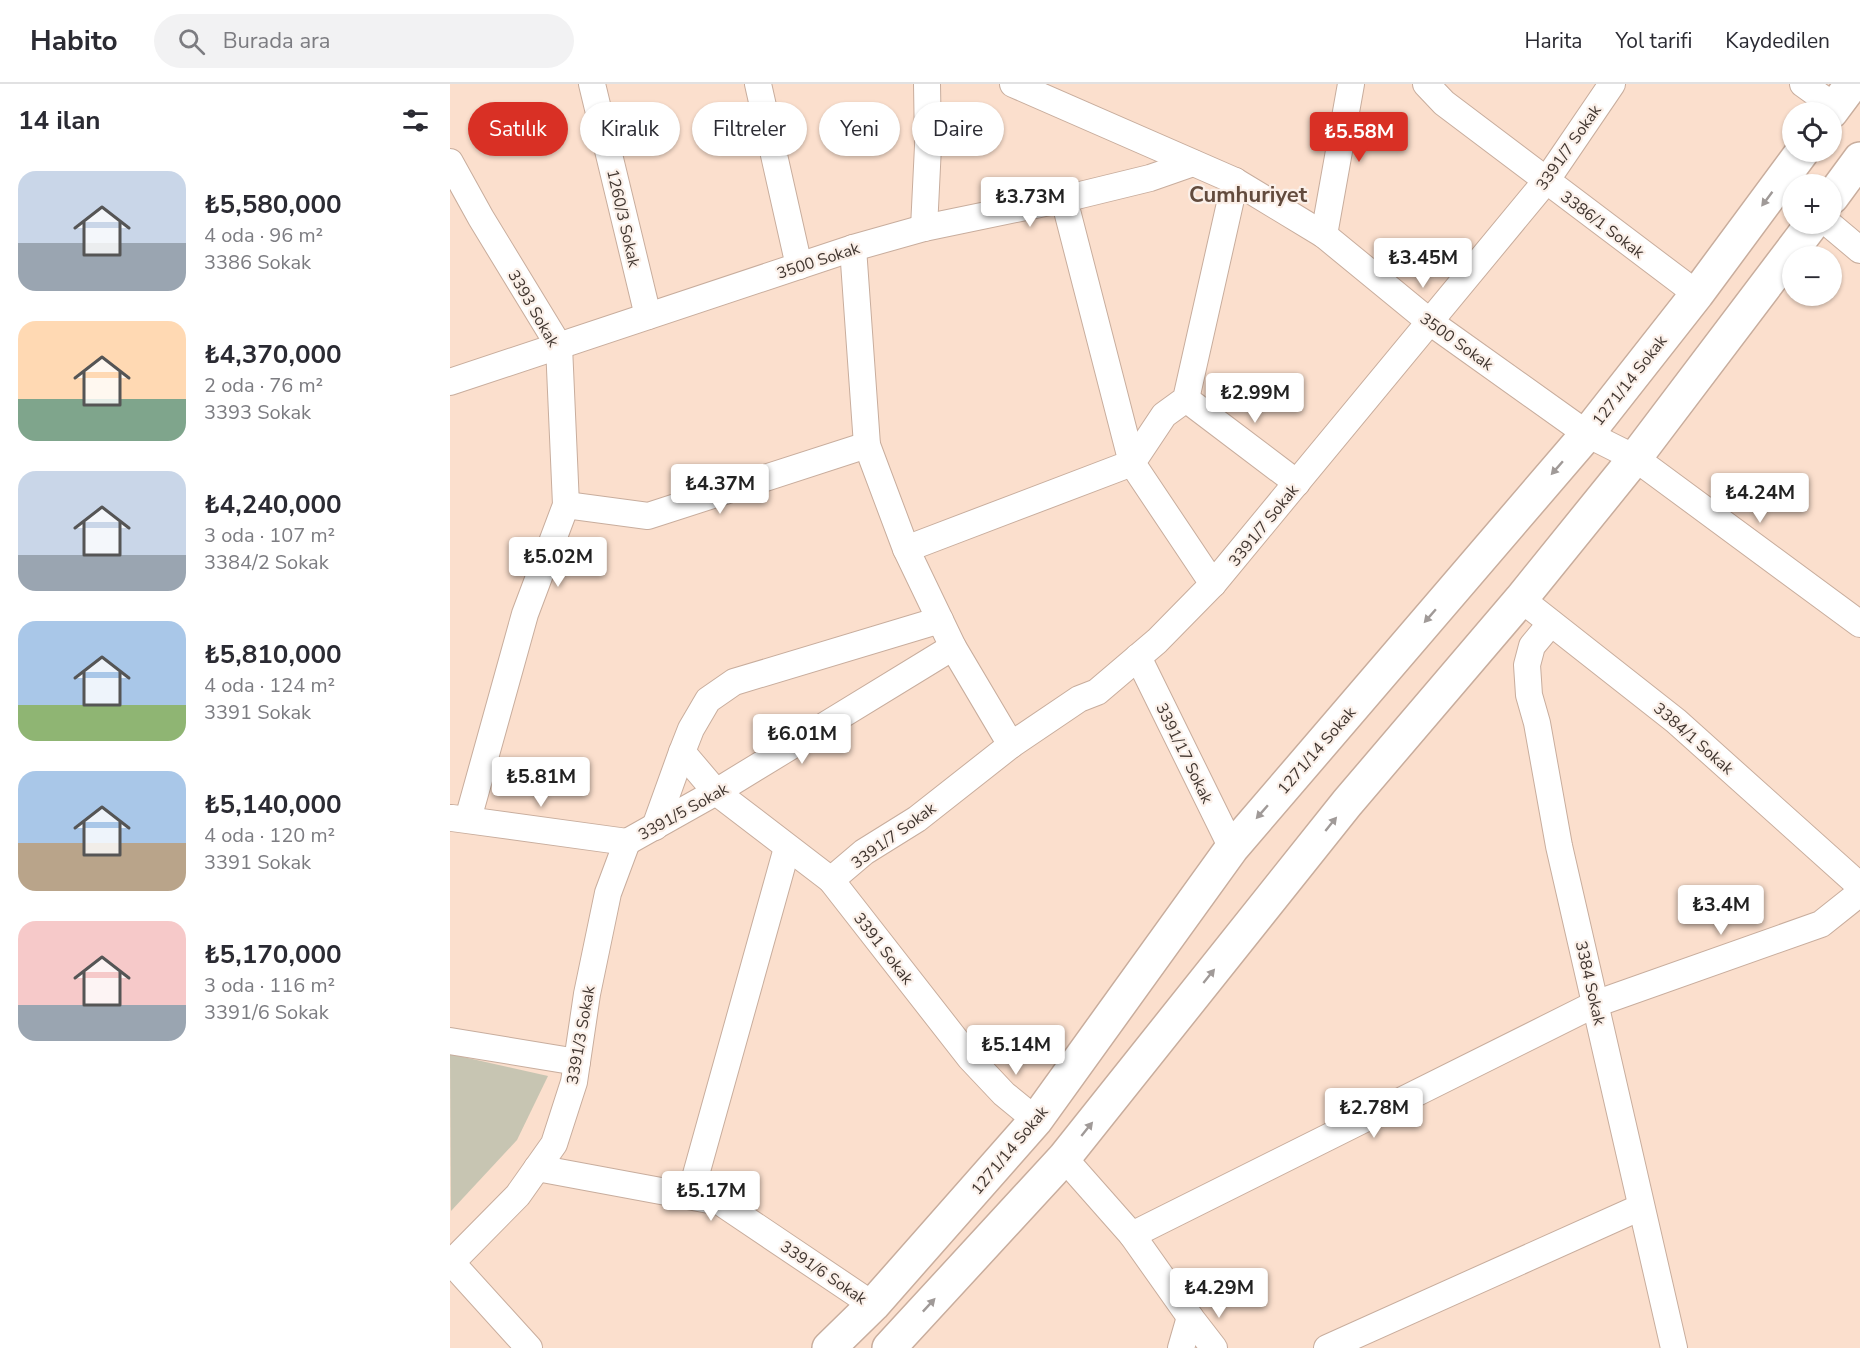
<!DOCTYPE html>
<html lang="tr">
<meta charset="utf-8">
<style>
:root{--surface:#fff;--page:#f2f2f3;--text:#2b2b33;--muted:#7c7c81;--line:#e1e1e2;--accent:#d93025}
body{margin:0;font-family:"Nunito Sans",sans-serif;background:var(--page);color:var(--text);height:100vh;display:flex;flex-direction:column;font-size:22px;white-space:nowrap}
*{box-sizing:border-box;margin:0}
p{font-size:20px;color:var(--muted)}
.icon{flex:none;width:33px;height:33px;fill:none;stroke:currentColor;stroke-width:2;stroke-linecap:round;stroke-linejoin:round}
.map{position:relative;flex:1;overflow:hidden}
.drawer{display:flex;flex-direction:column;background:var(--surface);width:450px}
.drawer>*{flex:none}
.banner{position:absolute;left:18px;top:18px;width:570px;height:54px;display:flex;gap:12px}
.buttons{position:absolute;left:1332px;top:18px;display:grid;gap:12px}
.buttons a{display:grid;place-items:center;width:60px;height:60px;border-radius:50%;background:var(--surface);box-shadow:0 2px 4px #0004;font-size:30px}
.price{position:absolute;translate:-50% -51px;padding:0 14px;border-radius:6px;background:#fff;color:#222;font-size:20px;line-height:39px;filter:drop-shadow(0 2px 3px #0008)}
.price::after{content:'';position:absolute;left:50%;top:36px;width:18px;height:14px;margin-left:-9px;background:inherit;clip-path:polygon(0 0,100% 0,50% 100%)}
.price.active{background:var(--accent);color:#fff}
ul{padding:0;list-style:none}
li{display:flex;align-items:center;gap:18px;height:150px;padding:0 18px}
li span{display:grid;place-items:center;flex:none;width:168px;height:120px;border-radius:18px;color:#555}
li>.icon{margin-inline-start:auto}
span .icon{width:72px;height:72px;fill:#fffc;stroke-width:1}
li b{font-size:26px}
h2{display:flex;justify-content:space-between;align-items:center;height:72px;padding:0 18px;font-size:26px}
.chip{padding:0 21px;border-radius:27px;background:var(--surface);box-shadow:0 2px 4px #0004;font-size:21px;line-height:54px}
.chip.active{background:var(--accent);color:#fff}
header{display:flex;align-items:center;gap:36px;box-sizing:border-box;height:84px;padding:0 30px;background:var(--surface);border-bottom:2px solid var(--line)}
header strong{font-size:28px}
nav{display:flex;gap:33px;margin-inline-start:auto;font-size:21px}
.search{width:420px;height:54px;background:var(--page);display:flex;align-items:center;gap:15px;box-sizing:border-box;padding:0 21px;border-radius:33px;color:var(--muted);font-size:22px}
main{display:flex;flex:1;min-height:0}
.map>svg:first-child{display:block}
.green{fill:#c7c5b2}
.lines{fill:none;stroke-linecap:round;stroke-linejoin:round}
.street-casing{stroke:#c8ad9d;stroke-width:28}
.secondary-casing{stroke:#c8ad9d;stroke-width:36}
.street{stroke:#fff;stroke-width:26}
.secondary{stroke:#fff;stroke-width:33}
.oneway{fill:#a09a98}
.labels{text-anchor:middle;stroke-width:4.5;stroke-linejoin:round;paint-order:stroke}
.street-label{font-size:16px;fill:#413630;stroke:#fbf0e9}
.district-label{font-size:22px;font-weight:bold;fill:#624b3d;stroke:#fbf0e9}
</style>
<header>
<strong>Habito</strong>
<div class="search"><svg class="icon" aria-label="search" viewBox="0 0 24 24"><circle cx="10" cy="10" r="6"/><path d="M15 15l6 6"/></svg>Burada ara</div>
<nav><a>Harita</a><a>Yol tarifi</a><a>Kaydedilen</a></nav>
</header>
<main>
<section class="drawer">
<h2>14 ilan<svg class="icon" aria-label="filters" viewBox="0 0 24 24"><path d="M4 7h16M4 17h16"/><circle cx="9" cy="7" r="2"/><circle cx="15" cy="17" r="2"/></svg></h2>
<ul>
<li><span style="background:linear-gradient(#c9d6e8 60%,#9aa5b1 0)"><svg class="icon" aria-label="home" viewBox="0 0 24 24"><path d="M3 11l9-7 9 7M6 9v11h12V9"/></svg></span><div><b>₺5,580,000</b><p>4 oda · 96 m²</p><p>3386 Sokak</p></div></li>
<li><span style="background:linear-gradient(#ffd9b3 65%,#7fa58c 0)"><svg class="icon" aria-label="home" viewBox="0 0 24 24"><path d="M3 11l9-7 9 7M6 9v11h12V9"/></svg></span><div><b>₺4,370,000</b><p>2 oda · 76 m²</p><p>3393 Sokak</p></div></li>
<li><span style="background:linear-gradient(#c9d6e8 70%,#9aa5b1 0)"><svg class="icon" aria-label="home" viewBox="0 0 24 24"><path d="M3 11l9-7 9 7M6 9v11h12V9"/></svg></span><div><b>₺4,240,000</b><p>3 oda · 107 m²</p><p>3384/2 Sokak</p></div></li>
<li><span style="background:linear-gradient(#a9c7e8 70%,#8fb573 0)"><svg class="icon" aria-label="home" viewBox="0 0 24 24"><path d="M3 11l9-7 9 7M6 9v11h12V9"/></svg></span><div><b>₺5,810,000</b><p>4 oda · 124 m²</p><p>3391 Sokak</p></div></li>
<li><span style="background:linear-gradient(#a9c7e8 60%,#b9a48a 0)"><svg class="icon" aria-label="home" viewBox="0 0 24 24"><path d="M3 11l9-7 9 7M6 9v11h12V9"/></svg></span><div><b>₺5,140,000</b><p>4 oda · 120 m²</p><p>3391 Sokak</p></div></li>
<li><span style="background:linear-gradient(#f6c9c9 70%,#9aa5b1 0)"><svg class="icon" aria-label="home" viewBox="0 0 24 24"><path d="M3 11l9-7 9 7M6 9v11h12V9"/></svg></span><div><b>₺5,170,000</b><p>3 oda · 116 m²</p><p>3391/6 Sokak</p></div></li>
</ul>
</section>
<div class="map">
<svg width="1410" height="1264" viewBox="0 0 1410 1264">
<rect width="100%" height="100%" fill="#fbdfcd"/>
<polygon class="green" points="0,970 98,992 67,1056 1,1127"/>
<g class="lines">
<defs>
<g id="street">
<polyline points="142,0 198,232"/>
<polyline points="308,0 349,182"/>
<polyline points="563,0 785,97 874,151 980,238 1137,350 1185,374 1410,540"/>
<polyline points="976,0 994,19 1247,210"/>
<polyline points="1353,0 1385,23"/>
<polyline points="0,78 31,134 109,262 116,421 75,530 18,735"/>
<polyline points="1379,140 1410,166"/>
<polyline points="474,144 478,62 477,0"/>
<polyline points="874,151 901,0"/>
<polyline points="403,164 417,361 456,465 503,563 561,661"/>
<polyline points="0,298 403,164 474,144 614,115 700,94 743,79"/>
<polyline points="736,315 847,399"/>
<polyline points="116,421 198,432 417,361"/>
<polyline points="456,465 682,379 614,115"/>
<polyline points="763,500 682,379 714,331 736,315 785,97"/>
<polyline points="1071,515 1226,637 1410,802"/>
<polyline points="490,536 284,598 258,616 241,645 232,668 266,708 381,796 520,974 554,1010 586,1036"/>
<polyline points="1101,539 1082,562 1077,581 1079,611 1087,639 1109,762 1224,1264"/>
<polyline points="688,573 782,764"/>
<polyline points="2,734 177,758"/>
<polyline points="205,743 232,668"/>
<polyline points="177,758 266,708 503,563"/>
<polyline points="381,796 414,768 467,735 561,661 629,615 647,608 707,557 763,500 1096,97 1162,0"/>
<polyline points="0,957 127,978"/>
<polyline points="614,1074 682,1151 740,1233 764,1264"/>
<polyline points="87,1084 270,1118 423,1221"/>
<polyline points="240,1112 337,764"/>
<polyline points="682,1151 1145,920 1371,840 1410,809"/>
<polyline points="0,1177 79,1264"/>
<polyline points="0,1180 68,1111 104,1060 124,998 137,910 158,809 177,758"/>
<polyline points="731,1264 740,1233"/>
<polyline points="877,1264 1191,1123"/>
</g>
<g id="secondary">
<polyline points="1381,28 1402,0"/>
<polyline points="1382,113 1410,75"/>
<polyline points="379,1264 423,1221 586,1036 782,764 1137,350 1247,210 1352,68"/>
<polyline points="439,1264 614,1074 897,719 1071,515 1185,374 1362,140"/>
</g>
</defs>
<use href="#street" class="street-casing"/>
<use href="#secondary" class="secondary-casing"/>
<use href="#street" class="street"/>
<use href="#secondary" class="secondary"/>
</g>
<defs><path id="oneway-solid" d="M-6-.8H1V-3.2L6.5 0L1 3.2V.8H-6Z" transform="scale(1.5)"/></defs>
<g class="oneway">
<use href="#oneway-solid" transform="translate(1317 115) rotate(127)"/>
<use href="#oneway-solid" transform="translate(1107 384) rotate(131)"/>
<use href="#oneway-solid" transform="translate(980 532) rotate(131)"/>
<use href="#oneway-solid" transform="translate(812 728) rotate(131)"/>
<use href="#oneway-solid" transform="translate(881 740) rotate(-51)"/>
<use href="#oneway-solid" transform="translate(759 892) rotate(-51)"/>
<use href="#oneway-solid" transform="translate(637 1045) rotate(-51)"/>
<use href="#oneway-solid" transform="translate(479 1221) rotate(-47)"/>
</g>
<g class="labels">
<g class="street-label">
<text transform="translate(1118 63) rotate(-55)" y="6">3391/7 Sokak</text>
<text transform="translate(174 134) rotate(77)" y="6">1260/3 Sokak</text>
<text transform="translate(1153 140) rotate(37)" y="6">3386/1 Sokak</text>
<text transform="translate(368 176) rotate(-18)" y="6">3500 Sokak</text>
<text transform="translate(84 224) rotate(60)" y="6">3393 Sokak</text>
<text transform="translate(1007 257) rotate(36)" y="6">3500 Sokak</text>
<text transform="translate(1179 296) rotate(-52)" y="6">1271/14 Sokak</text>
<text transform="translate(813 441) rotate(-51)" y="6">3391/7 Sokak</text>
<text transform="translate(1244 654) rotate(41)" y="6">3384/1 Sokak</text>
<text transform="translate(866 666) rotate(-49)" y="6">1271/14 Sokak</text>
<text transform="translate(735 669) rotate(64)" y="6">3391/17 Sokak</text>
<text transform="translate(233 727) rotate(-29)" y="6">3391/5 Sokak</text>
<text transform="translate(443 751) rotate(-36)" y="6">3391/7 Sokak</text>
<text transform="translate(434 864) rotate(52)" y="6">3391 Sokak</text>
<text transform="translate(1141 899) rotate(77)" y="6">3384 Sokak</text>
<text transform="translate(130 951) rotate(-80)" y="6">3391/3 Sokak</text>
<text transform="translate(559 1066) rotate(-50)" y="6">1271/14 Sokak</text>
<text transform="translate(374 1188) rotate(34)" y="6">3391/6 Sokak</text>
</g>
<g class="district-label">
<text x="798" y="118">Cumhuriyet</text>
</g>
</g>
</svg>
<div class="buttons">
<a><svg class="icon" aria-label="locate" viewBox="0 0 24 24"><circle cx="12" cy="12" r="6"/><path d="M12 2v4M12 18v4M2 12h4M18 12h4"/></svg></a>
<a>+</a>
<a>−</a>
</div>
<b class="price active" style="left:909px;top:79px">₺5.58M</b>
<b class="price" style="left:580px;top:144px">₺3.73M</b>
<b class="price" style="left:973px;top:205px">₺3.45M</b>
<b class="price" style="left:805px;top:340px">₺2.99M</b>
<b class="price" style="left:270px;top:431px">₺4.37M</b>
<b class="price" style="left:1310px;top:440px">₺4.24M</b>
<b class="price" style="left:108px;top:504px">₺5.02M</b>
<b class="price" style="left:352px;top:681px">₺6.01M</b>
<b class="price" style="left:91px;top:724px">₺5.81M</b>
<b class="price" style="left:1271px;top:852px">₺3.4M</b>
<b class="price" style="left:566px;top:992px">₺5.14M</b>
<b class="price" style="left:924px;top:1055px">₺2.78M</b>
<b class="price" style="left:261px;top:1138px">₺5.17M</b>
<b class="price" style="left:769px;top:1235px">₺4.29M</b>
<div class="banner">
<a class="chip active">Satılık</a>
<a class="chip">Kiralık</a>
<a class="chip">Filtreler</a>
<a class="chip">Yeni</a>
<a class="chip">Daire</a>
</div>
</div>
</main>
